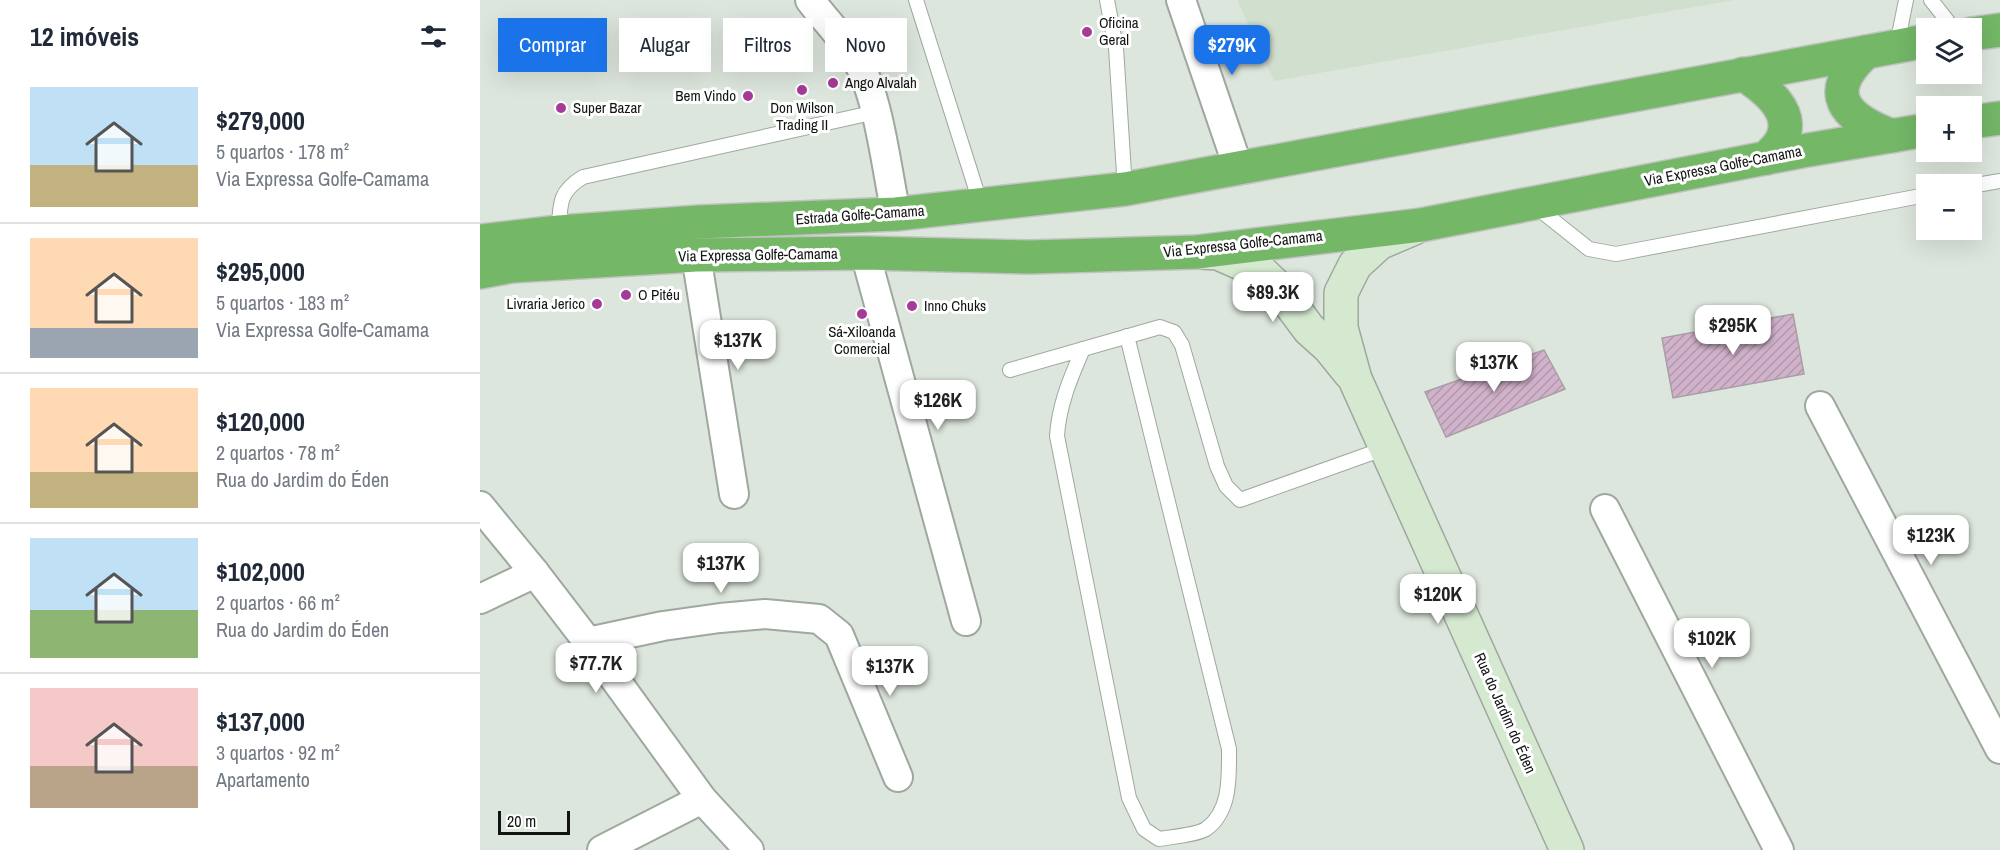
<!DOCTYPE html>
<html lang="pt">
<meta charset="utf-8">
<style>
:root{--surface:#fff;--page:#f6f6f7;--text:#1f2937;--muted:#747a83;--line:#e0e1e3;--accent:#1a73e8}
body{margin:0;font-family:"Archivo Narrow",sans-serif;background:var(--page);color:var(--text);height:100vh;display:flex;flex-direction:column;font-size:22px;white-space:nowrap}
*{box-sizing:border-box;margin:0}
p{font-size:20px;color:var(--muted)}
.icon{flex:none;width:33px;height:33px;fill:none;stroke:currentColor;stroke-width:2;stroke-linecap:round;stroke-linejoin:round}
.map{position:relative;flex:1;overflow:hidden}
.drawer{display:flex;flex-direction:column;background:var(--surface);width:480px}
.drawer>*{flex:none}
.top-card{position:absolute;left:18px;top:18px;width:570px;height:54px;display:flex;gap:12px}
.fabs{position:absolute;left:1436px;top:18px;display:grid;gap:12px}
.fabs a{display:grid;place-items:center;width:66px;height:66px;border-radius:0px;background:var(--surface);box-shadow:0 6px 24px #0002;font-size:30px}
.scale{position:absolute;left:18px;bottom:15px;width:72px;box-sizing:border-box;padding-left:6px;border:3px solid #121512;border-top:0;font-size:16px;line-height:21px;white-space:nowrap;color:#121512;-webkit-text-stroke:4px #fff;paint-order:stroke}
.price{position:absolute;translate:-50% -51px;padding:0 14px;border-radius:12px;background:#fff;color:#222;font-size:20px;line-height:39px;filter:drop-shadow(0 2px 3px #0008)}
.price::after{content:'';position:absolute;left:50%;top:36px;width:18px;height:14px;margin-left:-9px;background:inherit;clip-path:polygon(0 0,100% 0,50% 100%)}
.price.current{background:var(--accent);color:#fff}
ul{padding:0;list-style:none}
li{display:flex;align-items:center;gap:18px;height:150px;padding:0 30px}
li+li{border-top:2px solid var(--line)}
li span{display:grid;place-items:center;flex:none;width:168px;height:120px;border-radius:0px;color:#555}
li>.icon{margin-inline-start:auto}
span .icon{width:72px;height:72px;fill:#fffc;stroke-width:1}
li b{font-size:26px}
h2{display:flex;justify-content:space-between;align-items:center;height:72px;padding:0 30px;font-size:26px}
.chip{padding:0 21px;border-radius:0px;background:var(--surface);box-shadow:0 6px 24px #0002;font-size:21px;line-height:54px}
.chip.current{background:var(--accent);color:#fff}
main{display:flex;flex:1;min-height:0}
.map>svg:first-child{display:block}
.built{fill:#d1dfce}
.building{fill:url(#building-hatch);stroke:#a99ea6;stroke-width:1.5}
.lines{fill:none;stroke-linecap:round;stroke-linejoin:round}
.lane-casing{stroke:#9fa89e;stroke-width:16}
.street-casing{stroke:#9fa89e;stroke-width:32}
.secondary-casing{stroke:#9fa89e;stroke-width:36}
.highway-casing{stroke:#c1c2c1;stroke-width:36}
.lane{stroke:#fff;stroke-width:14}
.street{stroke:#fff;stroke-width:28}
.secondary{stroke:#d5e9d1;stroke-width:33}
.highway{stroke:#73b767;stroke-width:33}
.poi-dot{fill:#a63a99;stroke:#fff;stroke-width:2}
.labels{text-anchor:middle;stroke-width:6;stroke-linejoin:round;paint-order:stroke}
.poi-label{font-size:15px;fill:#121512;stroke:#fff;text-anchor:start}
.street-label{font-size:15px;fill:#121512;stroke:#fff}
</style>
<main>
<section class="drawer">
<h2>12 imóveis<svg class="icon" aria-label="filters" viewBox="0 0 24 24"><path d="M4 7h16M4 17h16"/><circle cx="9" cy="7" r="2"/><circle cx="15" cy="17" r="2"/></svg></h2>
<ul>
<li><span style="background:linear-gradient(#bfe0f5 65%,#c2b280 0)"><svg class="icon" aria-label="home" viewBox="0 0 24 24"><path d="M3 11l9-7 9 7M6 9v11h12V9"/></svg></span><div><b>$279,000</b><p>5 quartos · 178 m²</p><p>Via Expressa Golfe-Camama</p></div></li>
<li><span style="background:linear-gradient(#ffd9b3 75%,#9aa5b1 0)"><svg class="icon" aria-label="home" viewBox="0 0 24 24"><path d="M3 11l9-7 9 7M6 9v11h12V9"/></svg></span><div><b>$295,000</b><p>5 quartos · 183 m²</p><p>Via Expressa Golfe-Camama</p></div></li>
<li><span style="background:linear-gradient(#ffd9b3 70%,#c2b280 0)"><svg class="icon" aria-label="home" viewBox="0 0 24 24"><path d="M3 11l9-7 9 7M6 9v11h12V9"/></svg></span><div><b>$120,000</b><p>2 quartos · 78 m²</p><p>Rua do Jardim do Éden</p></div></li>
<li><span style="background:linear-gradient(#bfe0f5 60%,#8fb573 0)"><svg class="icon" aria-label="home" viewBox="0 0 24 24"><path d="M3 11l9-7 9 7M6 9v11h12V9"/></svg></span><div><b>$102,000</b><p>2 quartos · 66 m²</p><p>Rua do Jardim do Éden</p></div></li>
<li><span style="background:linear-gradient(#f6c9c9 65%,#b9a48a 0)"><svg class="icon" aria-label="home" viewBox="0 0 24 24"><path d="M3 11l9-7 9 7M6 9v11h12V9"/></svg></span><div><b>$137,000</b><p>3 quartos · 92 m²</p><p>Apartamento</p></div></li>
</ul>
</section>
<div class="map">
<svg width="1520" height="850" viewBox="0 0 1520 850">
<defs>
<pattern id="building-hatch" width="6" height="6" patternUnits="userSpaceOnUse" patternTransform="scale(1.5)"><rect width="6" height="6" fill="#d1b2cb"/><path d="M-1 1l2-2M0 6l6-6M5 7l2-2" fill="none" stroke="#b298ad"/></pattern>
</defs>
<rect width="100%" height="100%" fill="#dde6dc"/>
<polygon class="built" points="757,0 1254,0 794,81"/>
<g class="building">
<polygon points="1313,314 1324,374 1193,398 1182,338"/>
<polygon points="1064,350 1085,389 966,437 945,392"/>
</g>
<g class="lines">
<defs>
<g id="lane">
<polyline points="436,0 501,205"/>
<polyline points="627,0 636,48 645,189"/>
<polyline points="1451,0 1473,28"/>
<polyline points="1417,45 1426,0"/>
<polyline points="1491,186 1520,181"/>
<polyline points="1055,206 1109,249 1136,254 1446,195"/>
<path d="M79,232C80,205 78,192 103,177L396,112"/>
<path d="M603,349C591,377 579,404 577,436L649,798L664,829L679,839C690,837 717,835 726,829C751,811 749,777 749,749L647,336"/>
<polyline points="530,370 680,327 694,332 702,345 737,466 746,486 760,500 906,448"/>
</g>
<g id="street">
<path d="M330,0C345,20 365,40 378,62C399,98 407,172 416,214"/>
<polyline points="701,0 758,167"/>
<polyline points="385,253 486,621"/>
<polyline points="216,255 254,494"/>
<polyline points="1340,406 1520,749"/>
<polyline points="0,506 55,573 108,642 222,799 269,850"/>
<polyline points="1125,509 1299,850"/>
<polyline points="0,599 55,573"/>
<polyline points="108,642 183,626 240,618 285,614 339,619 359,635 418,777"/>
<polyline points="122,850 222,799"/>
</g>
<g id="secondary">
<polyline points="934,228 899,243 875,265 861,293 861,328 875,379 1087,850"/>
<polyline points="720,252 738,253 781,272 800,290 829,329 849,347 870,373"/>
</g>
<g id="highway">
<polyline points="1491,34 1520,30"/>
<path d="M1386,52C1342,93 1363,117 1412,136"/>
<path d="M1263,74C1283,87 1316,111 1302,139C1299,146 1292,152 1287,158"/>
<polyline points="1491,122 1520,118"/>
<polyline points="0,241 79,232 219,222 416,214 645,189 1446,41"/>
<polyline points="0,272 32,266 216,255 385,253 551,257 717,252 941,225 1322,151 1446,130"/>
</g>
</defs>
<use href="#lane" class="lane-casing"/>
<use href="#street" class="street-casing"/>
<use href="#secondary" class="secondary-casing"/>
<use href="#highway" class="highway-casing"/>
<use href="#lane" class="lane"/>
<use href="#street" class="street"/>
<use href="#secondary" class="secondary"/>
<use href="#highway" class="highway"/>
</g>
<g class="poi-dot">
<circle cx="607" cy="32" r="6"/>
<circle cx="353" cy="83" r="6"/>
<circle cx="322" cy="90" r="6"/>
<circle cx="268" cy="96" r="6"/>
<circle cx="81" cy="108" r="6"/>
<circle cx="146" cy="295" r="6"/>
<circle cx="117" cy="304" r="6"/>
<circle cx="432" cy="306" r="6"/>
<circle cx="382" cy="314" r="6"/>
</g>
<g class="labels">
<g class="poi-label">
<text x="619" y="28">Oficina<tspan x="619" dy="17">Geral</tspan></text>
<text x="365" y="88">Ango Alvalah</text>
<text x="256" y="101" text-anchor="end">Bem Vindo</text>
<text x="93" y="113">Super Bazar</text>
<text x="322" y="113" text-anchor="middle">Don Wilson<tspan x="322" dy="17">Trading II</tspan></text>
<text x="158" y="300">O Pitéu</text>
<text x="105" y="309" text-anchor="end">Livraria Jerico</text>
<text x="444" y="311">Inno Chuks</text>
<text x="382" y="337" text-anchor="middle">Sá-Xiloanda<tspan x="382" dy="17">Comercial</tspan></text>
</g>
<g class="street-label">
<text transform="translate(1243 166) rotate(-11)" y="5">Via Expressa Golfe-Camama</text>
<text transform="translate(380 215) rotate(-4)" y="5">Estrada Golfe-Camama</text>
<text transform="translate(763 244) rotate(-6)" y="5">Via Expressa Golfe-Camama</text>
<text transform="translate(278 255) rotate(-1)" y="5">Via Expressa Golfe-Camama</text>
<text transform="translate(1025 713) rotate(66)" y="5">Rua do Jardim do Éden</text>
</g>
</g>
</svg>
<div class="fabs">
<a><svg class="icon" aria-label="layers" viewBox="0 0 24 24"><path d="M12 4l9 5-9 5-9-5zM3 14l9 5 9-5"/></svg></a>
<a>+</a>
<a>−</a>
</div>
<div class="scale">20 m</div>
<b class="price current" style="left:752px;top:76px">$279K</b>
<b class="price" style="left:793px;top:323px">$89.3K</b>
<b class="price" style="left:1253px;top:356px">$295K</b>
<b class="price" style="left:258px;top:371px">$137K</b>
<b class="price" style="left:1014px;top:393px">$137K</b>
<b class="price" style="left:458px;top:431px">$126K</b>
<b class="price" style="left:1451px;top:566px">$123K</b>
<b class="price" style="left:241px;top:594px">$137K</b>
<b class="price" style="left:958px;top:625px">$120K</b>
<b class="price" style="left:1232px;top:669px">$102K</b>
<b class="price" style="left:116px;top:694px">$77.7K</b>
<b class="price" style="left:410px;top:697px">$137K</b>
<div class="top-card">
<a class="chip current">Comprar</a>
<a class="chip">Alugar</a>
<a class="chip">Filtros</a>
<a class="chip">Novo</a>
</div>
</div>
</main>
